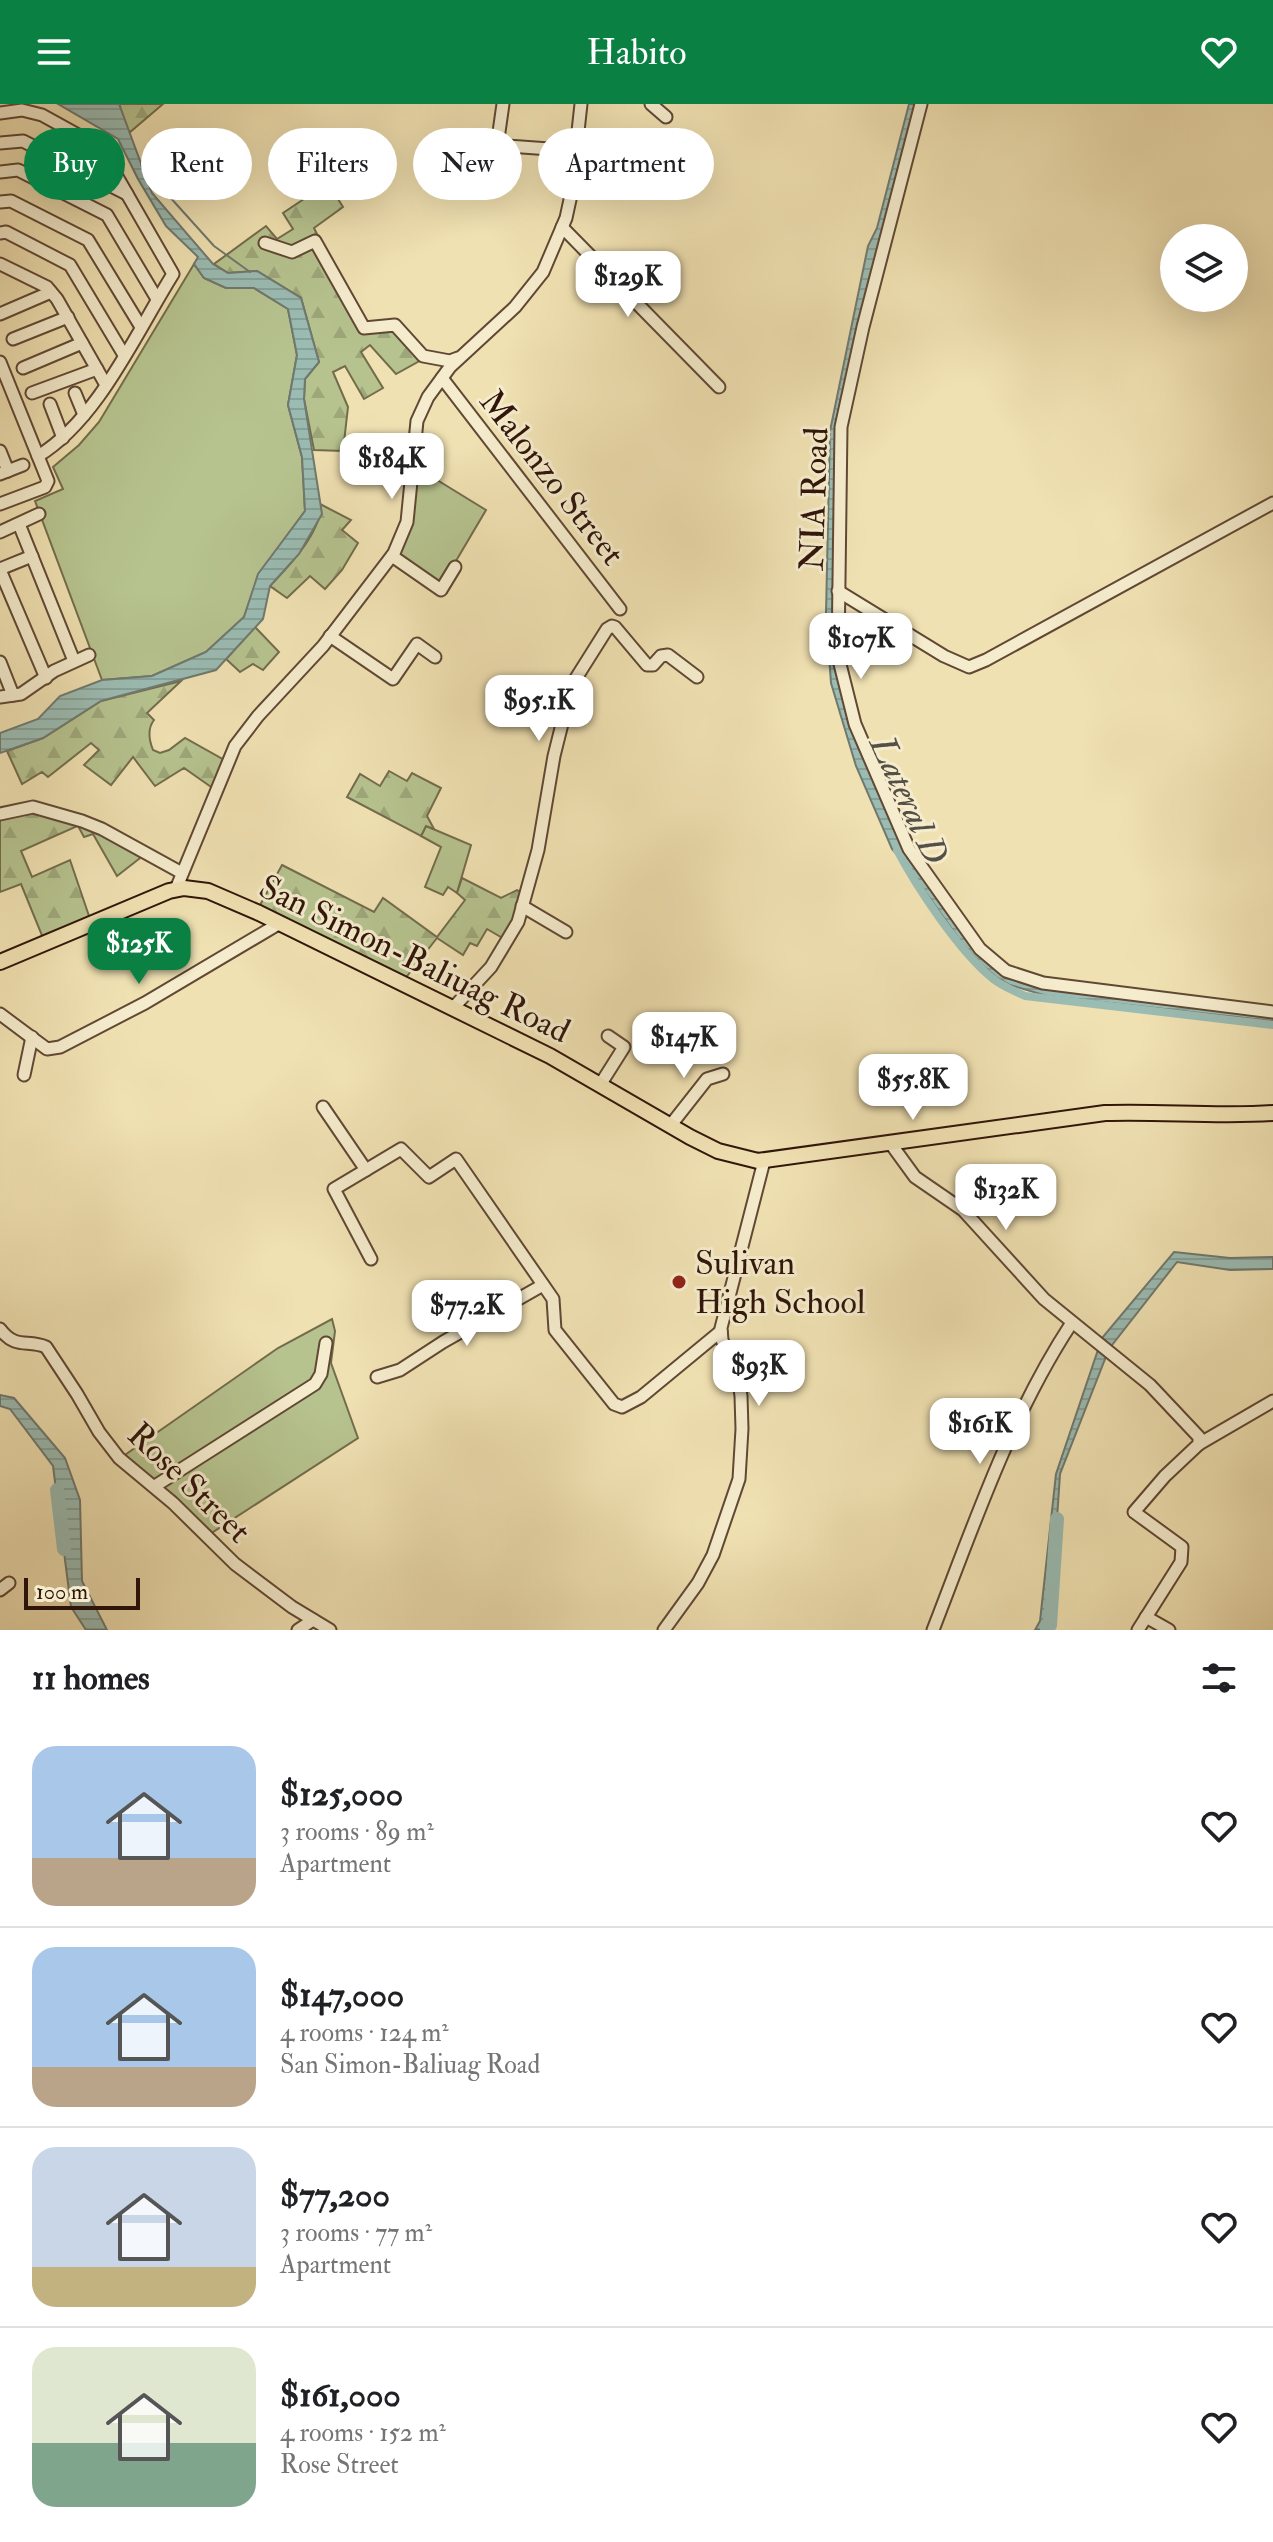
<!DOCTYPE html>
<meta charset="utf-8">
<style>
:root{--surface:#fff;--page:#f2f2f2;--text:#202124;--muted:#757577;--line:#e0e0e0;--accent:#0b8043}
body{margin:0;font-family:"IM FELL Double Pica",serif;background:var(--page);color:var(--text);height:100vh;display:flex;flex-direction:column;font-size:30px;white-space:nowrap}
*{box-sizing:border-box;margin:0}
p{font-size:26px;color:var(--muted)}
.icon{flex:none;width:44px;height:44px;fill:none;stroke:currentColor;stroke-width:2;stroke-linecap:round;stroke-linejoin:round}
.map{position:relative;height:1526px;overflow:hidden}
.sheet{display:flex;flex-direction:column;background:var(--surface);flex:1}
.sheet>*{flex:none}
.guide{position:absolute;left:24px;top:24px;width:800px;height:72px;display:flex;gap:16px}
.buttons{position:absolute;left:1160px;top:120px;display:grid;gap:16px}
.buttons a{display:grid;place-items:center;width:88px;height:88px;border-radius:50%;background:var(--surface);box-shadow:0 8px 32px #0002;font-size:40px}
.scale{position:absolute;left:24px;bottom:20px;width:116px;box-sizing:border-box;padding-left:8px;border:4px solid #30150a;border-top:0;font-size:22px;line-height:28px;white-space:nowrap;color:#30150a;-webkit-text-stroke:6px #f5eccd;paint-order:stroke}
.price{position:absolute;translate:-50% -68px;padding:0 18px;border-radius:16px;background:#fff;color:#222;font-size:26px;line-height:52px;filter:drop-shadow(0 2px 4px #0008)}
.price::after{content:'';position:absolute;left:50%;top:48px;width:24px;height:18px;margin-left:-12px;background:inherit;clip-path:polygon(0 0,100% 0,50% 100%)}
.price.active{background:var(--accent);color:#fff}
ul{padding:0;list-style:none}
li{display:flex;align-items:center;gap:24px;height:200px;padding:0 32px}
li+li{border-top:2px solid var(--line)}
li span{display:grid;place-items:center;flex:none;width:224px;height:160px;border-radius:24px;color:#555}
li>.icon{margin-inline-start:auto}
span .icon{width:96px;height:96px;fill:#fffc;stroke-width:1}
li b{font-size:34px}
h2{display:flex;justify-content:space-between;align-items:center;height:96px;padding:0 32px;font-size:34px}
.tag{padding:0 28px;border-radius:36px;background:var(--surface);box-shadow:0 8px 32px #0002;font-size:28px;line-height:72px}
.tag.active{background:var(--accent);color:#fff}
header{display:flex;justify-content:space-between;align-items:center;height:104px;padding:0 32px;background:var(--accent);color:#fff;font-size:36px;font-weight:600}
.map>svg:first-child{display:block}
.green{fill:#b6c38f;stroke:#736c4c;stroke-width:2}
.forest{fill:url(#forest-firs);stroke:#736c4c;stroke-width:2}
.water{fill:url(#water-rules);stroke:#70796f;stroke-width:2}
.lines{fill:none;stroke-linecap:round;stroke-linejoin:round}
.stream{stroke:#70796f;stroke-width:2}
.canal{stroke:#9bbcb3;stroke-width:8}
.river{stroke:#9bbcb3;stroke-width:14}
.minor-casing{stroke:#604834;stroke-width:15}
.major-casing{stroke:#30150a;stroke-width:18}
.minor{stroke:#f5eccd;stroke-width:11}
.major{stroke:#f0e1b2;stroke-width:14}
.poi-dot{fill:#8f2418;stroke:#f5eccd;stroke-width:3}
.labels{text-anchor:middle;stroke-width:6;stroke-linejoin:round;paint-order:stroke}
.street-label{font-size:34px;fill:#30150a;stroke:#f5eccd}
.poi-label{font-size:34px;fill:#30150a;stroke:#f5eccd;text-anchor:start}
.water-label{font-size:36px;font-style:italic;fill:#554f45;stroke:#f5eccd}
</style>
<header><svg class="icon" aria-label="menu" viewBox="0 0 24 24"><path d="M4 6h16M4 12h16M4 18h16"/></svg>Habito<svg class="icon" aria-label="heart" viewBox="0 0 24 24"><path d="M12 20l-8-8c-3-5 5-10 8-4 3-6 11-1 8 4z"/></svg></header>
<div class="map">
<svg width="1273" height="1526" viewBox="0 0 1273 1526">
<defs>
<pattern id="forest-firs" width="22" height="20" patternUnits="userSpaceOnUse" patternTransform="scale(2)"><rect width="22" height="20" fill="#b6c38f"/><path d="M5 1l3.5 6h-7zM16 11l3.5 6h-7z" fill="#9da77a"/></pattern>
<pattern id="water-rules" width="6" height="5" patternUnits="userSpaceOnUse" patternTransform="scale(2)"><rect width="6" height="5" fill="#9bbcb3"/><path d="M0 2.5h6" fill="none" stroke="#86a199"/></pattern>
</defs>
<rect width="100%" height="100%" fill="#f0e1b2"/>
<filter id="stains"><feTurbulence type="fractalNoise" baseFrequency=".0025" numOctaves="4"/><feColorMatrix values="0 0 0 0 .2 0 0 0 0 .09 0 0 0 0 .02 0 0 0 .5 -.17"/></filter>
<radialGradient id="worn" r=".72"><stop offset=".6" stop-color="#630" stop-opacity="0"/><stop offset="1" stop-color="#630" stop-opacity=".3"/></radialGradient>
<g class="green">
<polygon points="581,51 609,76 595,90 578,76"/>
<polygon points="194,160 204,174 226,184 254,184 288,205 297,251 288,301 302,353 305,407 259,470 244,513 206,548 152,572 102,576 35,397 63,385 53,363 79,341 99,318"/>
<polygon points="416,363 486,406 440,484 397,450"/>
<polygon points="82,720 144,751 117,772 93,730 84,733 78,722"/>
<polygon points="426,722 471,741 457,789 448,783 443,791 425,783 441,743 421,732"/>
<polygon points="332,1215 335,1227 331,1259 358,1334 210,1430 160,1383 317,1282 318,1269 313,1278 154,1378 122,1353 278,1244"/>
</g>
<g class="forest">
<polygon points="119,0 163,0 129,29"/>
<polygon points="328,79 343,103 314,124 319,134 283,150 314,141 362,227 394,224 423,255 396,270 370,241 361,248 383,284 364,295 345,262 333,268 348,303 343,347 314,346 304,295 305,275 319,258 301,194 257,167 228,169 214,160 266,122 277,135 293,125 283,109"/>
<path d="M320,400L351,416L342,426L358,439L342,466L325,485L310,472L287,494L270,482C288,463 323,427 320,400Z"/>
<polygon points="255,523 279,548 263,566 253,560 240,568 226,555"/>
<path d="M181,577L147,609L154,616C147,625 149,636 153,646L160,649L169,646L185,634L226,657L214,685L184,664L155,682L133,653L111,681L84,661L99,646L91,639L48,673L42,668L22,680L7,647L43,634L101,597Z"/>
<polygon points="389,667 407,677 412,669 441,684 427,712 434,725 426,722 421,732 347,693 360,670 380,682"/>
<polygon points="32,706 82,720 21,747 32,773 70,756 90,815 43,834 21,780 0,788 0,713"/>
<polygon points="282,761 374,808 383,794 437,833 465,796 457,789 462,774 501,794 517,786 523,789 506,836 487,825 477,842 470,839 463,851 437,834 404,876 260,801"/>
</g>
<g class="water">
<polygon points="58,0 119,0 152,89 213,160 228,169 257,167 301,194 319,258 305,275 304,295 322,410 299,450 270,482 263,515 216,566 101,597 43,634 0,649 0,629 38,615 60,592 102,576 152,572 206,548 244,513 258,470 305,407 302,353 288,301 297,251 288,205 254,184 226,184 204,174 194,160 198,153 166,122 138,75 118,35"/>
<polygon points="909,0 918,0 842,305 836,554 901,734 1004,869 1273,911 1273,917 1047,892 1010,881 996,873 981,860 962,839 906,761 892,745 856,662 831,579 826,509 830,327 868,142 877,124"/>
<polygon points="1174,1148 1230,1154 1273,1153 1273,1165 1230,1166 1177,1158 1109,1245 1060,1370 1050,1521 1048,1526 1035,1526 1040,1517 1056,1370 1102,1234"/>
<polygon points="0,1291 14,1294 65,1354 80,1396 82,1477 107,1526 86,1526 71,1503 53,1362 10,1305 0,1302"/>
</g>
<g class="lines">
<polyline class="stream" points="141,61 214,142 250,168"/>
<path class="canal" d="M897,746C917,784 959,847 992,874C1001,882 1015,887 1025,892L1273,921"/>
<g class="river">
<polyline points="57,1386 64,1445"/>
<polyline points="1047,1526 1050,1521 1057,1415"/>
</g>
<defs>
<g id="minor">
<polyline points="503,0 498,35 507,42 577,47 616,80"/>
<polyline points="651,0 666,13"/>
<polyline points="921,0 863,223 841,323 838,552 855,620 909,745 980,845 1006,867 1043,879 1273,908"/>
<path d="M0,9L22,6L42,11L100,43L173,170C136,229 98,316 38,352"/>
<polyline points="0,39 23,37 127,90"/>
<polyline points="0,68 18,66 107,111 157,195"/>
<polyline points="0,98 11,97 88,136 141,223"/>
<polyline points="562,123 719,283"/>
<polyline points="0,129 6,128 70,161 124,251"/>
<polyline points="265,139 292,148 315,137 364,224 395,221 423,252 450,257 458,254"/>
<polyline points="0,160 47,183 57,195 106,281"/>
<polyline points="0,210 51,188"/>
<polyline points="13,235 68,213"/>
<polyline points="0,258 48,377 45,383 0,400"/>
<polyline points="23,264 82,239"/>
<polyline points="442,274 620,505"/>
<polyline points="32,289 97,265"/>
<polyline points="75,289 84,311"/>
<polyline points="50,300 63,334"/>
<polyline points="0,347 8,367"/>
<polyline points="0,370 23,361"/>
<polyline points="19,420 74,557"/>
<polyline points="0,428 39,410"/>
<polyline points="392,452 441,486 455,463"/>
<polyline points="0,465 32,452"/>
<polyline points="0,466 46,574"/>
<polyline points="838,487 944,552 969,563 986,556 1273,399"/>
<polyline points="330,532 393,575 417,540 435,553"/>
<polyline points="0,558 13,591"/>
<polyline points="0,593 21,590 54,567 89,551"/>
<polyline points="0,710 33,703 82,717 102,725 182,769"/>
<polyline points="176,785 235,642 258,612 323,542 394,449 407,418 417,317 428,293 450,263 515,203 543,168 566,114 571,91 581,0"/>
<polyline points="522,802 566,828"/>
<polyline points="453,904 491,863 518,818 538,746 554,652 569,592 573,579 607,525 612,522 615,523 647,561 653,561 661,552 668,551 697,573"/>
<polyline points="0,910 47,945 60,943 145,899 280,819"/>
<polyline points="24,971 32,933"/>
<polyline points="600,981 624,943 608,932"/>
<polyline points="323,1003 366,1066"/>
<polyline points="670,1022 707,975 723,970"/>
<polyline points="891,1040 915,1073 963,1106 1044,1195 1150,1281 1199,1333 1199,1340 1165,1372 1134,1408 1182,1443 1181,1458 1138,1526"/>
<polyline points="371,1155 334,1085 401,1045 429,1073 456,1055 553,1195 555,1226 614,1300 622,1303 641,1293 721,1227"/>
<path d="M0,1225C16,1246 27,1235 46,1243L77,1290L99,1328L119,1354L173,1399L235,1460L292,1503L330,1526"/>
<polyline points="377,1273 400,1266 443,1238 543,1181"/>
<polyline points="1199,1340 1273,1297"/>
<polyline points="155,1382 315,1280 321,1270 326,1239"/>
<polyline points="0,1486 9,1479"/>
<polyline points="1146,1513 1169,1526"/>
<polyline points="298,1526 313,1516"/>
<polyline points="664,1526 698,1479 713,1451 739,1375 742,1325 741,1292 738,1271 722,1236 721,1224 764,1057"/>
<path d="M933,1526C973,1423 1010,1313 1071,1220"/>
</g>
<path id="major" d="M0,858L169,787L184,784L208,787L259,809L550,952L690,1033L718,1047L758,1057L1105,1009C1161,1007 1217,1013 1273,1009"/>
</defs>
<use href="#minor" class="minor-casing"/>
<use href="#major" class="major-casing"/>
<use href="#minor" class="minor"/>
<use href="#major" class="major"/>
</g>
<circle class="poi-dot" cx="679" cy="1178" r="8"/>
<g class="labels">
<g class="street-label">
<text transform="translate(553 373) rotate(52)" y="12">Malonzo Street</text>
<text transform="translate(813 395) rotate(-88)" y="12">NIA Road</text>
<text transform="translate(415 854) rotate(26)" y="12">San Simon-Baliuag Road</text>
<text transform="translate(190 1378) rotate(44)" y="12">Rose Street</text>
</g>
<g class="poi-label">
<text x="695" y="1170">Sulivan<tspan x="695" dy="39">High School</tspan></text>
</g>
<g class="water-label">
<text transform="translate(910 695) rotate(65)" y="13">Lateral D</text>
</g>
</g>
<rect width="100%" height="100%" filter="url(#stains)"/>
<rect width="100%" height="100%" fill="url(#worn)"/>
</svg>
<div class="buttons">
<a><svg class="icon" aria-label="layers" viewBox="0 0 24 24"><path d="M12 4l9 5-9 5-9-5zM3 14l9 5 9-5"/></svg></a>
</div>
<div class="scale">100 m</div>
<b class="price" style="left:628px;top:215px">$129K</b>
<b class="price" style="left:392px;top:397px">$184K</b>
<b class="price" style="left:861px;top:577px">$107K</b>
<b class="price" style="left:539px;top:639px">$95.1K</b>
<b class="price active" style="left:139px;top:882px">$125K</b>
<b class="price" style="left:684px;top:976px">$147K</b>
<b class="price" style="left:913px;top:1018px">$55.8K</b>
<b class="price" style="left:1006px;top:1128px">$132K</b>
<b class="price" style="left:467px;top:1244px">$77.2K</b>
<b class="price" style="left:759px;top:1304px">$93K</b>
<b class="price" style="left:980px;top:1362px">$161K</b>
<div class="guide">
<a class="tag active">Buy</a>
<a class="tag">Rent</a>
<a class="tag">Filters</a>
<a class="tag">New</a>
<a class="tag">Apartment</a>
</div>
</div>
<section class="sheet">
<h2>11 homes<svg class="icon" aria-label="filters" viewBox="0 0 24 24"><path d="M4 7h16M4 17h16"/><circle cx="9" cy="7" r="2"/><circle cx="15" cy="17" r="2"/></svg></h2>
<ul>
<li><span style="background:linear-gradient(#a9c7e8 70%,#b9a48a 0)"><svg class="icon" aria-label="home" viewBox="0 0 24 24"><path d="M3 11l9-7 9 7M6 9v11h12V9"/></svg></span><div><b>$125,000</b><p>3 rooms · 89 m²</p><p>Apartment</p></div><svg class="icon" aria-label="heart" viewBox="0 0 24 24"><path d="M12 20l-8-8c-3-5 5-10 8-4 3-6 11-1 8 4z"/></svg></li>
<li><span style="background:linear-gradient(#a9c7e8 75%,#b9a48a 0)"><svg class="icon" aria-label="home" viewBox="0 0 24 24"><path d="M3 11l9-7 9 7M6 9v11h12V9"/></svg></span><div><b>$147,000</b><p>4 rooms · 124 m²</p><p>San Simon-Baliuag Road</p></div><svg class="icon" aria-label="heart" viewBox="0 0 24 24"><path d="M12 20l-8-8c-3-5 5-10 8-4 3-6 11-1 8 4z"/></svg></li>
<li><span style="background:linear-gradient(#c9d6e8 75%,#c2b280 0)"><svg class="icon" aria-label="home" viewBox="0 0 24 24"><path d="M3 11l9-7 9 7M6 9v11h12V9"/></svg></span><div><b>$77,200</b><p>3 rooms · 77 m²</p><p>Apartment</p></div><svg class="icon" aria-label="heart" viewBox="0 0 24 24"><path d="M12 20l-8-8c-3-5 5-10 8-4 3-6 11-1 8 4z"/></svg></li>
<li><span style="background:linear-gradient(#dfe7d0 60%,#7fa58c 0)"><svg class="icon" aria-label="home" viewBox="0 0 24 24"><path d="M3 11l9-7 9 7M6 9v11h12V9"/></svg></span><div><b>$161,000</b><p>4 rooms · 152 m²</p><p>Rose Street</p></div><svg class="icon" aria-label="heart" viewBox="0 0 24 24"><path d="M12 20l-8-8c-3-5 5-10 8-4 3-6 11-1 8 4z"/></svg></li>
</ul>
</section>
